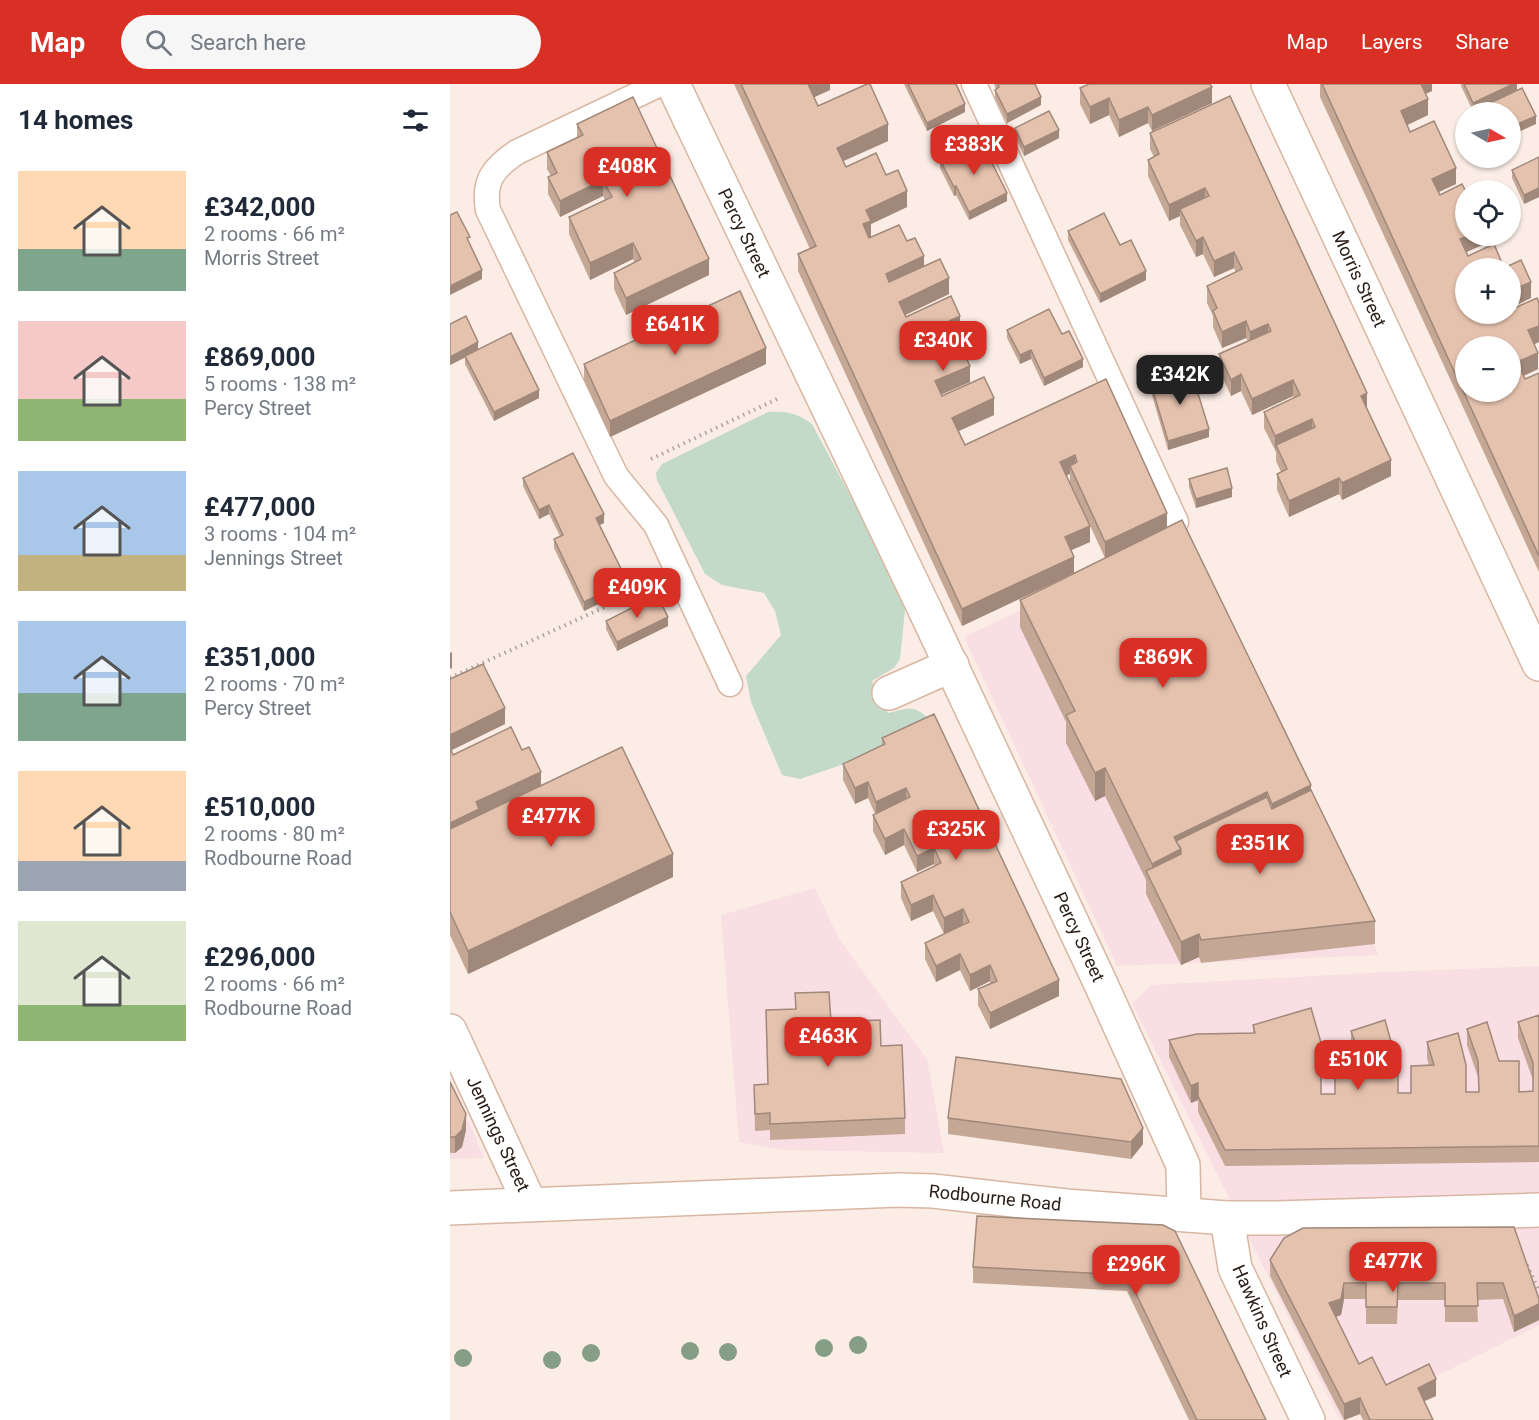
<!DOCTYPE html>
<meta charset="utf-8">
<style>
:root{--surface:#fff;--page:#f6f6f7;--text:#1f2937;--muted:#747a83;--accent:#d93025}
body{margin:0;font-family:Roboto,sans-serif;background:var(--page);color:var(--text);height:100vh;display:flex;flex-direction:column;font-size:22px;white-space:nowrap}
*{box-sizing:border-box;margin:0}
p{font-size:20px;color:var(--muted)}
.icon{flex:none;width:33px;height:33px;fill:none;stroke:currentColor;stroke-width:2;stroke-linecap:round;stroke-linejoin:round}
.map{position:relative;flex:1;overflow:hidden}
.panel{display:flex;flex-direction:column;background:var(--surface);width:450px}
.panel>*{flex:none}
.needle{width:39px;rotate:99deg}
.controls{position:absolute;left:1005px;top:18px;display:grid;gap:12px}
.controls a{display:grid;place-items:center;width:66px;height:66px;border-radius:50%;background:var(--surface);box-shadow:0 2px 4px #0004;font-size:30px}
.price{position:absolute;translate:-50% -51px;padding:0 14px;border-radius:12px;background:var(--accent);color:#fff;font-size:20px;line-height:39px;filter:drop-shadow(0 2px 3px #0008)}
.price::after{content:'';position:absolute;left:50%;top:36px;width:18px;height:14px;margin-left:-9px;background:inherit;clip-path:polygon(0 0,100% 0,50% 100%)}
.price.active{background:#222;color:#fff}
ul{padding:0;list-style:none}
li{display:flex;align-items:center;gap:18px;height:150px;padding:0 18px}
li span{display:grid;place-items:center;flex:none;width:168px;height:120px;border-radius:0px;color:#555}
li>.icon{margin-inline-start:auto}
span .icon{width:72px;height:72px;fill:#fffc;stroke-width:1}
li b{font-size:26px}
h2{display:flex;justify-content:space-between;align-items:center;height:72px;padding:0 18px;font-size:26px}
header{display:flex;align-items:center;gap:36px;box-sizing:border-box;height:84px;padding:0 30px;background:var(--accent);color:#fff}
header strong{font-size:28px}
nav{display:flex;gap:33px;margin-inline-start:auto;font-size:21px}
.search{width:420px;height:54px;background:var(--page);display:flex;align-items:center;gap:15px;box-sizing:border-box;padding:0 21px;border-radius:33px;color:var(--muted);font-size:22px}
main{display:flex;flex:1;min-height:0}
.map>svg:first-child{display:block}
.commercial{fill:#f9dee3}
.green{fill:#c3dac8}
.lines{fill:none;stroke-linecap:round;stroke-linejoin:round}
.service-casing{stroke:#d9b6a2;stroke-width:27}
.pedestrian-casing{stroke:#d9b6a2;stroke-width:36}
.minor-casing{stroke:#d9b6a2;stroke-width:36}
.tertiary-casing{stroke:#d9b6a2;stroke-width:36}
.path{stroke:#afa29a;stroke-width:4;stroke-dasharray:1.5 4.5;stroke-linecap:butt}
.service{stroke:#fff;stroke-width:24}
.pedestrian{stroke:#fff;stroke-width:33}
.minor{stroke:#fff;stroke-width:33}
.tertiary{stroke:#fff;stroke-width:33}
.tree{fill:#869d86}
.wall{fill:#c5a796;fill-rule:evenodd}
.shaded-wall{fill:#a0887a}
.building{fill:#e5c2ae;stroke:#a0887a;stroke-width:1.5;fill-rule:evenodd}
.labels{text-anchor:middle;stroke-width:6;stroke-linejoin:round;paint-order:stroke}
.street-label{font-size:18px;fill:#2a1d16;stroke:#fff}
</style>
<header>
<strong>Map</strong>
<div class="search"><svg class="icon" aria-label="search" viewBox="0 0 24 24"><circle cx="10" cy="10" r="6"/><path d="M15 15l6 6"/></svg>Search here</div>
<nav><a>Map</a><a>Layers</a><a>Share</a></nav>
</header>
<main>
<section class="panel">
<h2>14 homes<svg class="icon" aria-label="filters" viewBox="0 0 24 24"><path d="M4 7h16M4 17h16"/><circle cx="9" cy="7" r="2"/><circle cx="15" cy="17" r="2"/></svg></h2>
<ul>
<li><span style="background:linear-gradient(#ffd9b3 65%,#7fa58c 0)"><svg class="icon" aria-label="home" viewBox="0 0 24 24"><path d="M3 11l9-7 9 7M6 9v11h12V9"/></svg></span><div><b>£342,000</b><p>2 rooms · 66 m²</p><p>Morris Street</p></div></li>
<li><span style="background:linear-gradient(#f6c9c9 65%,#8fb573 0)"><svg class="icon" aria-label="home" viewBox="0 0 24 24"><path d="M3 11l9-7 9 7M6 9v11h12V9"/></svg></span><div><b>£869,000</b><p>5 rooms · 138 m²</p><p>Percy Street</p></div></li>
<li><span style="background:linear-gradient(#a9c7e8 70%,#c2b280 0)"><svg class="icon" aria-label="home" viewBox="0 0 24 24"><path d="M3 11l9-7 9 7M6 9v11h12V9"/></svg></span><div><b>£477,000</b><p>3 rooms · 104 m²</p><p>Jennings Street</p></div></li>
<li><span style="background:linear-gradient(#a9c7e8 60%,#7fa58c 0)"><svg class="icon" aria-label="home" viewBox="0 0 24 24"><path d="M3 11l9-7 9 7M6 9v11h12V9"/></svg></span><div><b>£351,000</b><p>2 rooms · 70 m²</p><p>Percy Street</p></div></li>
<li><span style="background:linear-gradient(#ffd9b3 75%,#9aa5b1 0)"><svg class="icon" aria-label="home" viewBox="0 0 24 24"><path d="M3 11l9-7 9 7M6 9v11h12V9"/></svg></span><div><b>£510,000</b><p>2 rooms · 80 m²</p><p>Rodbourne Road</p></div></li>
<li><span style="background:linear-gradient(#dfe7d0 70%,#8fb573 0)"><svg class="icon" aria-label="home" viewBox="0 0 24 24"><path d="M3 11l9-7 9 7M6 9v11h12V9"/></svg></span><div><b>£296,000</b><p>2 rooms · 66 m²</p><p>Rodbourne Road</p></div></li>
</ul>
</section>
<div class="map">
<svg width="1089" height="1336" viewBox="0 0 1089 1336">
<rect width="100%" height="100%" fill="#fbede5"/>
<g class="commercial">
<polygon points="728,452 744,484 929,871 667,882 514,553"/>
<polygon points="365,804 389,855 477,975 494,1069 333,1066 289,1058 271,831"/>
<polygon points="1089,882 1089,1241 910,1330 895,1336 890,1336 682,920 700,901 937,888"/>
<polygon points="0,992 34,1074 0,1075"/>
</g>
<path class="green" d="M318,328C337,327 347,329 362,340L442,490L455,526L450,575L444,584L422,597L438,629C456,625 463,620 478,634L435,666L350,695L332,691L301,618L296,592L331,551L325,527L314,509L272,501L255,490L207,396L206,389L212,380Z"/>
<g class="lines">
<defs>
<g id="service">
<path d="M210,0L67,68C43,84 33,97 38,126L166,392L206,441L280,600"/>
<polyline points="524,0 726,438"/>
</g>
<g id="pedestrian">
<polyline points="818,0 1089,580"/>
<polyline points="241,38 476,528"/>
</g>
<g id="minor">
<polyline points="223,0 241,38"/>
<polyline points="476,528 649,896 733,1081 734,1130"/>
<polyline points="439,609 502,581"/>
<polyline points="0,947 80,1120"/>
<polyline points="777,1134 785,1184 858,1336"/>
</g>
<polyline id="tertiary" points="0,1124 448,1106 483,1107 616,1122 777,1134 826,1134 1089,1126"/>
</defs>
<use href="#service" class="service-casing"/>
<use href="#pedestrian" class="pedestrian-casing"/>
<use href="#minor" class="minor-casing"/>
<use href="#tertiary" class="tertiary-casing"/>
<g class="path">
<polyline points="201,375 327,315"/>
<polyline points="0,594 194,505"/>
<polyline points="1077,1181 1089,1207"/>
</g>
<use href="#service" class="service"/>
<use href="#pedestrian" class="pedestrian"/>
<use href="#minor" class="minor"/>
<use href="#tertiary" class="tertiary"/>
</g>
<g class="tree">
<circle cx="408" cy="1261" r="9"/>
<circle cx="374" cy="1264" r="9"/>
<circle cx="240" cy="1267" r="9"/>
<circle cx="278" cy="1268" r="9"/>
<circle cx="141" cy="1269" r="9"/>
<circle cx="13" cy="1274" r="9"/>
<circle cx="102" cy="1276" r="9"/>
</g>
<g class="wall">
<path d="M284,0H380V6L364,13L368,22L438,57L393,77L396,83L436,91L457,123L421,140V153L457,157L474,182L499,210L455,231L456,233L510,248L505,250L520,298L491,311L492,312L544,331L509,347L515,361L656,295L717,443L861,706L925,837V860L751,879L749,873L731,881L696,810V796L655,712L645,717L616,659V638L570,543V516L612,495L512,542L348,187V170L360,165ZM620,390V398L655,474L624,489L621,466L640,458L616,391Z"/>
<polygon points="454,0 506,0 515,28 477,47"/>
<polygon points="544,0 585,0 591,21 557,39 545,14 545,6 546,5"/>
<path d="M870,0H982V7L976,10L978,15V31L957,41L960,48L984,37L1006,84V100L989,108L990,111L1012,100L1016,108V152H1048V154L1016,168L1018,172L1044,160L1054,184L1071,176L1081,198V214L1060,224V184H1016V230H1048L1045,231L1046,232L1052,230H1060V226L1087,214L1089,219V258L1084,260L1088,269V285L1073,292L1075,295L1089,289V488L870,13ZM1016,262H1060V308H1016Z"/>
<polygon points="1011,0 1067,0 1067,6 1086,40 1060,28 1036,28 1036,21 1023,27 1011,2"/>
<polygon points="630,4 762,19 702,47 698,39 669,53 659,31 640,40 630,20"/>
<polygon points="780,12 917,325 941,392 892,416 889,410 839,433 827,406 827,390 831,388 826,377 826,368 814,344 814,328 844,314 843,312 802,331 791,307 781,312 769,286 769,270 798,257 796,254 772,264 763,243 763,232 757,219 757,202 786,188 784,184 764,193 753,170 746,173 730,141 730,132 719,137 698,92 698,76 704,73 700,65 700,49"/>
<polygon points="127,40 259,191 176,231 164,205 164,189 185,179 183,175 140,196 119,150 119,133 155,116 153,112 110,133 98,110 98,93 101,92 97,85 97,68 127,54"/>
<polygon points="565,44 609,54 574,72 565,52"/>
<polygon points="1089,73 1089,113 1074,120 1062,94 1062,86"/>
<polygon points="490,76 557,117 519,136 506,111 504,112 490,84"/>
<polygon points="618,147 670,161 696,196 650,219 618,156"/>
<polygon points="0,240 28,265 89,314 44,337 15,280 15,273 0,281"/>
<polygon points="557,246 612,250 633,283 594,302 581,275 570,280 557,254"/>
<polygon points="134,280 316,280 160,353 134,296"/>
<polygon points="701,300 759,353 718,366 701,308"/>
<polygon points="73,394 154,439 149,441 177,506 134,527 104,464 104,455 110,452 99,430 89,435 73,402"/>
<polygon points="739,395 782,413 746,424 739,403"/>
<polygon points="156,537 218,542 167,567 156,545"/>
<polygon points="0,595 55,640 1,666 3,671 72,666 91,702 223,793 18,890 0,851"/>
<polygon points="432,654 609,912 540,945 528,921 528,905 540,899 540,897 520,907 510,886 486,898 475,875 475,859 494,850 483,827 461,837 451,814 451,798 485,782 484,780 467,788 454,761 435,771 423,747 423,731 425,730 418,714 405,720 393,696 393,680 432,662"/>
<polygon points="345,909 381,938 431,962 455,1034 455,1050 320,1056 320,1046 305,1047 304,1001 318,1000 316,926 345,925"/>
<polygon points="1089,931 1089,1078 775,1082 748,1028 748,1016 741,1019 719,973 719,956 803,949 803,941 874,985 871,986 871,1010 885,1010 917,984 915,978 907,980 901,963 901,947 935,936 948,1009 961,1009 979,981 977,974 977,958 1016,1008 1029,1008 1028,993 1017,961 1017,945 1049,977 1069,1008 1083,1007 1083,996 1068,954 1068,938"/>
<polygon points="0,998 16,1046 12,1063 5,1069 0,1069"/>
<polygon points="498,1034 693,1060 681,1075 498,1050"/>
<polygon points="713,1141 816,1336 739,1336 677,1207 523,1199 523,1183"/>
<polygon points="1064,1143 1089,1215 1089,1236 1064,1248 1053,1215 1027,1216 1028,1238 995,1238 995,1216 948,1216 947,1240 916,1240 916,1215 894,1215 891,1231 886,1233 909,1280 936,1301 986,1312 974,1317 983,1336 913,1336 910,1330 894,1336 820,1192 820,1176"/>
</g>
<g class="shaded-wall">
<polygon points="358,0 380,0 380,6 358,16"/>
<polygon points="969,0 982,0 982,7 969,12"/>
<polygon points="1063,0 1067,0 1067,6 1023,27 1023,19"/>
<polygon points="762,3 762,19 702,47 702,31"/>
<polygon points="591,13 591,21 557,39 557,30"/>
<polygon points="659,14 659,31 640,40 640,23"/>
<polygon points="978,15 978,31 951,44 951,27"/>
<polygon points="515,20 515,28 477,47 477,39"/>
<polygon points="698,23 698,39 669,53 669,36"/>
<polygon points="1086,32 1086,40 1060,52 1060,43"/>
<polygon points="438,40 438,57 387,80 387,64"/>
<polygon points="609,46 609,54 574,72 574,63"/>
<polygon points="1006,84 1006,100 982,111 982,95"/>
<polygon points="153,96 153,112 110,133 110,117"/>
<polygon points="506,102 506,111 504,112 504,103"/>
<polygon points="755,104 755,120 730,125 730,132 719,137 719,121"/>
<polygon points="1089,104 1089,113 1074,120 1074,111"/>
<polygon points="457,107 457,123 421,140 421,153 413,156 413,140 416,126"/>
<polygon points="557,109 557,117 519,136 519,128"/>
<polygon points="1018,152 1048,152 1048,154 1010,171 1010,155"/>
<polygon points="753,153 753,170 746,173 746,157"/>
<polygon points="183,159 183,175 140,196 140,179"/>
<polygon points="784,168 784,184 764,193 764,177"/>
<polygon points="474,172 474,189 436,206 436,190"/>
<polygon points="259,175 259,191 176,231 176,214"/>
<polygon points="32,186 32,195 0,211 0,202"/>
<polygon points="696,187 696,196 650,219 650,210"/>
<polygon points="499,194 499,210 449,234 449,218"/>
<polygon points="1081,198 1081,214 1060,224 1060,207"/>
<polygon points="510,232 510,248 499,253 499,237"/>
<polygon points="796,237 796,254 772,264 772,248"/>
<polygon points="818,240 818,256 800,264 800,248"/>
<polygon points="1089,242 1089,258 1078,263 1078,246"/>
<polygon points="28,258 28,267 0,281 0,273"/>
<polygon points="316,264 316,280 160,353 160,337"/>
<polygon points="581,266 581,275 570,280 570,271"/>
<polygon points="1088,269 1088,285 1067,295 1067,278"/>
<polygon points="633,275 633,283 594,302 594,294"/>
<polygon points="520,282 520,298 485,313 485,297"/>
<polygon points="791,290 791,307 781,312 781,296"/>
<polygon points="843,296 843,312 802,331 802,315"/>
<polygon points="89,306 89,314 44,337 44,328"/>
<polygon points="917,309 917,326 911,312"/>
<polygon points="544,314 544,331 502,350 502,334"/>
<polygon points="862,335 862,351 826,361 825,368 825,352"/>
<polygon points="759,345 759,353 718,366 718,357"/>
<polygon points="625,371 625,388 620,382 620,390 610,394 610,378"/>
<polygon points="941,376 941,392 892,416 892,399"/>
<polygon points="889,394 889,410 839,433 839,417"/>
<polygon points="782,404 782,413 746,424 746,415"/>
<polygon points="99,421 99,430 89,435 89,426"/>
<polygon points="717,429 717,445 655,474 655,458"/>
<polygon points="154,430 154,439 146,443 146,434"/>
<polygon points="640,442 640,458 615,469 615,453"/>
<polygon points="624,473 624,489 512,542 512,525"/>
<polygon points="177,497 177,506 134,527 134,518"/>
<polygon points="218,533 218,542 167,567 167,558"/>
<polygon points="2,568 2,584 0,585 0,569"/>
<polygon points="55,624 55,640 0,667 0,651"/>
<polygon points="655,684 655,712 645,717 645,689"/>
<polygon points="91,688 91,704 0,755 0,739 26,718"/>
<polygon points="418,698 418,714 405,720 405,704"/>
<polygon points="861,701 861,728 822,748 822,720"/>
<polygon points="456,704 456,720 426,734 426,718"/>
<polygon points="817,708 817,736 702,799 702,780 724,753"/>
<polygon points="454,745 454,761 435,771 435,755"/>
<polygon points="484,764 484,780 467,788 467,772"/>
<polygon points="223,770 223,793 18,890 18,867"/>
<polygon points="483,811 483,827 461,837 461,821"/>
<polygon points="513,825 513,841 494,850 494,834"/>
<polygon points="749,850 749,873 731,881 731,858"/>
<polygon points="510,870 510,886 486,898 486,882"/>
<polygon points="540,881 540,897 520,907 520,891"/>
<polygon points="609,896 609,912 540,945 540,929"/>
<polygon points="915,962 915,978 907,980 907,964"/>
<polygon points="874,969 874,985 871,986 871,970"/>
<polygon points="748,999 748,1016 741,1019 741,1002"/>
<polygon points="16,1030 16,1046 12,1063 5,1069 5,1053"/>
<polygon points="693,1044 693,1060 681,1075 681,1058"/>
<polygon points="894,1199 894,1215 891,1231 879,1235 879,1219"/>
<polygon points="1089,1220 1089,1236 1064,1248 1064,1232"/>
<polygon points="986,1295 986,1312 968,1320 968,1304"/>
<polygon points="910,1314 910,1330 894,1336 894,1320"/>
</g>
<g class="building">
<polygon points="291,0 358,0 368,22 417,0 420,0 438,40 387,64 396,83 426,69 436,91 448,86 457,107 416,126 421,137 413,140 419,154 449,141 457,157 465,154 474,172 436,190 439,198 490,175 499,194 449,218 456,233 501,212 510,232 499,237 520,282 485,297 492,312 534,293 544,314 502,334 515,361 656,295 717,429 655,458 620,382 627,378 625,371 610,378 640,442 615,453 624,473 512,525 348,170 366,162"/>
<polygon points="458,0 506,0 515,20 477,39"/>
<polygon points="548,0 585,0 591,13 557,30 545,6 549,3"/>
<polygon points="639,0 760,0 762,3 702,31 698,23 669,36 659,14 640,23 630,4"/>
<path d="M872,0H971L978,15L951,27L960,48L984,37L1006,84L982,95L990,111L1012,100L1016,108V152H1018L1010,155L1018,172L1044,160L1054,184L1071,176L1081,198L1060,207V184H1016V230H1044L1046,232L1052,230H1060V226L1087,214L1089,219V242L1078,246L1088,269L1067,278L1075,295L1089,289V472ZM1016,262H1060V308H1016Z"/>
<polygon points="1014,0 1063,0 1023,19"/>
<polygon points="1072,4 1086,32 1060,43 1060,28 1040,28 1036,21"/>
<polygon points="780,12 917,309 911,312 941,376 892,399 889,394 839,417 827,390 837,385 826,361 865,343 862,335 825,352 814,328 850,311 843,296 802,315 791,290 781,296 769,270 821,247 818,240 800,248 796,237 772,248 763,227 767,224 757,202 792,185 784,168 764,177 753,153 746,157 730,125 759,112 755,104 719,121 698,76 709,70 700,49"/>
<polygon points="183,13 259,175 176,214 164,189 191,175 183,159 140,179 119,133 162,113 153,96 110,117 98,93 107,89 97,68 133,51 127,40"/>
<polygon points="599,27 609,46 574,63 565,44"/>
<polygon points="530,55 557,109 519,128 506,102 504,103 490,76"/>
<polygon points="1089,73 1089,104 1074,111 1062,86"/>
<polygon points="7,128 20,153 17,154 32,186 0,202 0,131"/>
<polygon points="654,129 670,161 681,156 696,187 650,210 618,147"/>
<polygon points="290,207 316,264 160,337 134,280"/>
<polygon points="599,225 612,250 619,247 633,275 594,294 581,266 570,271 557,246"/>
<polygon points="16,232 28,258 0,273 0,240"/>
<polygon points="61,249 89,306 44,328 15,272"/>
<polygon points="741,287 759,345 718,357 701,300"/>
<polygon points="123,369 154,430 146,434 177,497 134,518 104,455 113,451 99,421 89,426 73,394"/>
<polygon points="777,384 782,404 746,415 739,395"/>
<polygon points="732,436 861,701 822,720 817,708 724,753 731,765 702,780 655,684 645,689 616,631 625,627 570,516"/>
<polygon points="207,511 218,533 167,558 156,537"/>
<polygon points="33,580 55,624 0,651 0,595"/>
<polygon points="484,630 609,896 540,929 528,905 547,897 540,881 520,891 510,870 486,882 475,859 519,838 513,825 494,834 483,811 461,821 451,798 491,779 484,764 467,772 454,745 435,755 423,731 460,713 456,704 426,718 418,698 405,704 393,680 435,660 432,654"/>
<polygon points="61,643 72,666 79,663 91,688 26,718 29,725 0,739 0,663 3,671"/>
<polygon points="172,663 223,770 18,867 0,828 0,745"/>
<polygon points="861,706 925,837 751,856 749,850 731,858 696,787 731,770 731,765 726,757 738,751 817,713 822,725"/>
<polygon points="379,908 381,938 430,936 431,962 452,961 455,1034 320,1040 320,1029 305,1030 304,1001 318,1000 316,926 346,925 345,909"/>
<polygon points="861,924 874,969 871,970 871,1010 885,1010 885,984 922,984 915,962 907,964 901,947 935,936 948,983 948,1009 961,1009 961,982 984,981 977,958 1008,949 1016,981 1016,1008 1029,1008 1028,977 1017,945 1037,938 1049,977 1069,977 1069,1008 1083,1007 1083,979 1068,938 1089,931 1089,1062 775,1066 748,1012 748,999 741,1002 719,956 747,950 805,949 803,941"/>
<polygon points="506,973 671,995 693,1044 681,1058 498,1034"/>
<polygon points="0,998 16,1030 12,1046 5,1053 0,1053"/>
<polygon points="527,1132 713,1141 725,1147 816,1336 747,1336 677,1191 523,1183"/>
<polygon points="1064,1143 1089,1215 1089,1220 1064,1232 1053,1199 1027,1199 1028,1222 995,1222 995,1199 948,1199 947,1223 916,1223 916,1199 894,1199 891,1215 879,1219 909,1280 922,1273 936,1301 979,1280 986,1295 968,1304 983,1336 920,1336 910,1314 894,1320 820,1176 834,1154 853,1144"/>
</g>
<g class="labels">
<g class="street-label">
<text transform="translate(294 149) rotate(64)" y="6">Percy Street</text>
<text transform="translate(909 195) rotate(65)" y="6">Morris Street</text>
<text transform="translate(629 853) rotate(65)" y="6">Percy Street</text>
<text transform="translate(48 1050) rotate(65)" y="6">Jennings Street</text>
<text transform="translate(545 1114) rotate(6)" y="6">Rodbourne Road</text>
<text transform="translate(812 1237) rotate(66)" y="6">Hawkins Street</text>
</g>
</g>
</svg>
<div class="controls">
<a><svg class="needle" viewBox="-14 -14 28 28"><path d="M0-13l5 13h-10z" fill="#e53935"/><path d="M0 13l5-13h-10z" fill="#747a83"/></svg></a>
<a><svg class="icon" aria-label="locate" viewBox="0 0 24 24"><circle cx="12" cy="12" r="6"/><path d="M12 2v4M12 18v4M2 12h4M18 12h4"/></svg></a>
<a>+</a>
<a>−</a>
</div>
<b class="price" style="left:524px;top:92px">£383K</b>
<b class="price" style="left:177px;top:114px">£408K</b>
<b class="price" style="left:225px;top:272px">£641K</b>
<b class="price" style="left:493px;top:288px">£340K</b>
<b class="price active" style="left:730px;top:322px">£342K</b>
<b class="price" style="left:187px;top:535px">£409K</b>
<b class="price" style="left:713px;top:605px">£869K</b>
<b class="price" style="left:101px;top:764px">£477K</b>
<b class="price" style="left:506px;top:777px">£325K</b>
<b class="price" style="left:810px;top:791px">£351K</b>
<b class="price" style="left:378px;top:984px">£463K</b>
<b class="price" style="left:908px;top:1007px">£510K</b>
<b class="price" style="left:943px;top:1209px">£477K</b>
<b class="price" style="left:686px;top:1212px">£296K</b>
</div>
</main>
